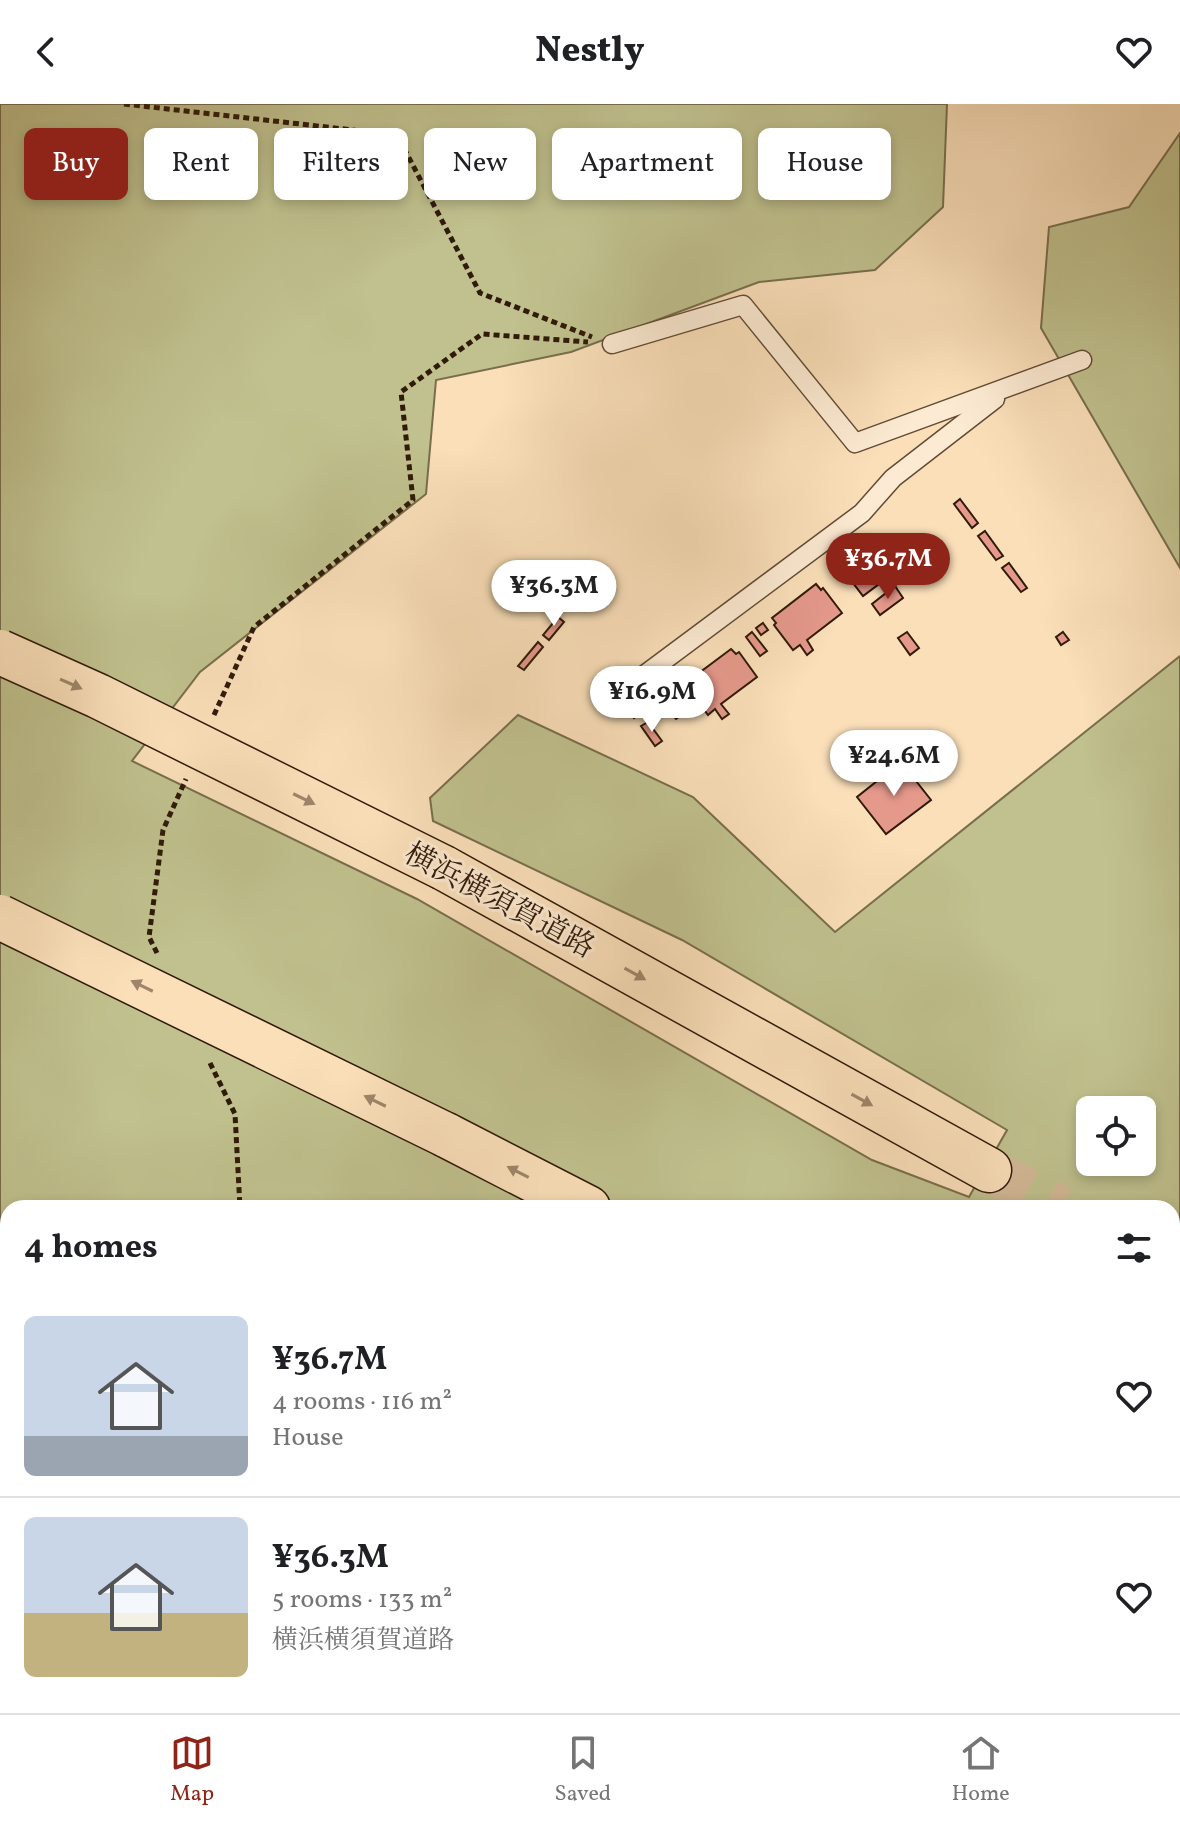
<!DOCTYPE html>
<meta charset="utf-8">
<style>
:root{--surface:#fff;--page:#f6f6f6;--text:#202124;--muted:#757577;--line:#e0e0e0;--accent:#8f2418}
body{margin:0;font-family:Vollkorn,"Noto Serif JP",serif;background:var(--page);color:var(--text);height:100vh;display:flex;flex-direction:column;font-size:30px;white-space:nowrap}
*{box-sizing:border-box;margin:0}
p{font-size:26px;color:var(--muted)}
.icon{flex:none;width:44px;height:44px;fill:none;stroke:currentColor;stroke-width:2;stroke-linecap:round;stroke-linejoin:round}
.map{position:relative;flex:1;overflow:hidden}
.side{position:absolute;left:0px;top:1096px;width:1180px;height:514px;display:flex;flex-direction:column;background:var(--surface);border-radius:24px 24px 0 0;box-shadow:0 4px 12px #0003}
.side>*{flex:none}
.hud{position:absolute;left:24px;top:24px;width:1132px;height:72px;display:flex;gap:16px}
.fabs{position:absolute;left:1076px;top:992px;display:grid;gap:16px}
.fabs a{display:grid;place-items:center;width:80px;height:80px;border-radius:12px;background:var(--surface);box-shadow:0 4px 12px #0003;font-size:40px}
.price{position:absolute;translate:-50% -68px;padding:0 18px;border-radius:28px;background:#fff;color:#222;font-size:26px;line-height:52px;filter:drop-shadow(0 2px 4px #0008)}
.price::after{content:'';position:absolute;left:50%;top:48px;width:24px;height:18px;margin-left:-12px;background:inherit;clip-path:polygon(0 0,100% 0,50% 100%)}
.price.selected{background:var(--accent);color:#fff}
ul{padding:0;list-style:none}
li{display:flex;align-items:center;gap:24px;height:200px;padding:0 24px}
li+li{border-top:2px solid var(--line)}
li span{display:grid;place-items:center;flex:none;width:224px;height:160px;border-radius:12px;color:#555}
li>.icon{margin-inline-start:auto}
span .icon{width:96px;height:96px;fill:#fffc;stroke-width:1}
li b{font-size:34px}
h2{display:flex;justify-content:space-between;align-items:center;height:96px;padding:0 24px;font-size:34px}
.pill{padding:0 28px;border-radius:12px;background:var(--surface);box-shadow:0 4px 12px #0003;font-size:28px;line-height:72px}
.pill.selected{background:var(--accent);color:#fff}
header{display:flex;justify-content:space-between;align-items:center;height:104px;padding:0 24px;background:var(--surface);font-size:36px;font-weight:800}
.tab-bar{display:flex;justify-content:space-around;align-items:center;height:112px;border-top:2px solid var(--line);background:var(--surface);font-size:22px;color:var(--muted)}
.tab-bar a{display:grid;justify-items:center;gap:4px}
.tab-bar .selected{color:var(--accent)}
.map>svg:first-child{display:block}
.green{fill:#c0c18e;stroke:#786e4c;stroke-width:2;fill-rule:evenodd}
.building{fill:#e5998b;stroke:#301a09;stroke-width:2}
.lines{fill:none;stroke-linecap:round;stroke-linejoin:round}
.highway-tunnel{stroke:#d2b896;stroke-width:44;stroke-dasharray:44 22;stroke-linecap:butt}
.lane-casing{stroke:#624b35;stroke-width:21}
.highway-casing{stroke:#301a09;stroke-width:47}
.path{stroke:#301a09;stroke-width:5;stroke-dasharray:6 4;stroke-linecap:butt}
.lane{stroke:#fcead2;stroke-width:18}
.highway{stroke:#fadfb9;stroke-width:44}
.highway-bridge-casing{stroke:#301a09;stroke-width:47;stroke-linecap:butt}
.highway-bridge{stroke:#fadfb9;stroke-width:44}
.oneway{fill:#9f866a}
.labels{text-anchor:middle;stroke-width:6;stroke-linejoin:round;paint-order:stroke}
.street-label{font-size:30px;fill:#301a09;stroke:#fcead2}
</style>
<header><svg class="icon" aria-label="back" viewBox="0 0 24 24"><path d="M15 5l-7 7 7 7"/></svg>Nestly<svg class="icon" aria-label="heart" viewBox="0 0 24 24"><path d="M12 20l-8-8c-3-5 5-10 8-4 3-6 11-1 8 4z"/></svg></header>
<div class="map">
<svg width="1180" height="1609" viewBox="0 0 1180 1609">
<rect width="100%" height="100%" fill="#fadfb9"/>
<filter id="stains"><feTurbulence type="fractalNoise" baseFrequency=".0025" numOctaves="4"/><feColorMatrix values="0 0 0 0 .2 0 0 0 0 .09 0 0 0 0 .02 0 0 0 .5 -.17"/></filter>
<radialGradient id="worn" r=".72"><stop offset=".6" stop-color="#630" stop-opacity="0"/><stop offset="1" stop-color="#630" stop-opacity=".3"/></radialGradient>
<g class="green">
<path d="M0,0H947L943,103L875,166L759,178L571,248L436,276L426,390L200,568L132,657L417,795L872,1056L969,1093L1007,1026L682,836L433,717L430,694L518,611L693,693L835,828L1180,552V1398L1172,1393V1104H8V1602H1172V1465L1180,1469V1609H0ZM1090,1006H1142V1058H1090Z"/>
<polygon points="1180,29 1180,464 1041,224 1049,123 1129,103"/>
</g>
<g class="building">
<polygon points="960,395 978,419 972,424 954,400"/>
<polygon points="985,427 1003,452 996,456 978,432"/>
<polygon points="865,445 887,474 863,492 840,462"/>
<polygon points="1009,459 1027,484 1021,488 1002,464"/>
<polygon points="816,480 821,486 823,484 842,509 807,536 813,546 807,551 800,541 793,546 774,521 776,519 772,514"/>
<polygon points="895,482 903,494 880,511 872,500"/>
<polygon points="558,513 564,518 549,536 543,531"/>
<polygon points="763,519 768,526 761,531 756,524"/>
<polygon points="752,528 767,547 760,552 746,533"/>
<polygon points="907,528 919,544 910,551 898,534"/>
<polygon points="1063,528 1069,536 1061,541 1056,533"/>
<polygon points="538,538 543,543 524,566 518,562"/>
<polygon points="731,545 736,550 739,548 757,573 721,600 729,610 722,615 715,605 708,611 689,585 691,583 687,578"/>
<polygon points="678,583 683,589 677,594 672,587"/>
<polygon points="627,590 641,609 634,614 621,594"/>
<polygon points="668,591 683,610 676,615 661,596"/>
<polygon points="648,618 662,637 655,642 641,622"/>
<polygon points="901,658 931,696 886,730 857,693"/>
</g>
<g class="lines">
<g class="highway-tunnel">
<polyline points="989,1066 1061,1104"/>
<polyline points="1172,1163 1180,1167"/>
</g>
<defs>
<g id="lane">
<polyline points="612,240 743,201 855,339 1082,256"/>
<polyline points="639,575 862,409 893,374 995,295"/>
</g>
<g id="highway">
<polyline points="444,764 989,1066"/>
<polyline points="446,1031 588,1104"/>
<polyline points="1172,1405 1180,1409"/>
</g>
</defs>
<use href="#lane" class="lane-casing"/>
<use href="#highway" class="highway-casing"/>
<g class="path">
<polyline points="124,0 397,31 480,189 592,233"/>
<polyline points="214,611 254,523 413,396 401,288 482,230 588,238"/>
<polyline points="157,849 149,833 163,726 186,675"/>
<polyline points="210,959 235,1010 240,1104"/>
<polyline points="0,1486 8,1530"/>
<polyline points="21,1602 22,1609"/>
<polyline points="406,1602 419,1609"/>
</g>
<use href="#lane" class="lane"/>
<use href="#highway" class="highway"/>
<defs>
<g id="highway-bridge">
<polyline points="0,548 98,592 444,764"/>
<polyline points="0,813 446,1031"/>
</g>
</defs>
<use href="#highway-bridge" class="highway-bridge-casing"/>
<use href="#highway-bridge" class="highway-bridge"/>
</g>
<defs><path id="oneway-solid" d="M-6-.8H1V-3.2L6.5 0L1 3.2V.8H-6Z" transform="scale(2)"/></defs>
<g class="oneway">
<use href="#oneway-solid" transform="translate(71 580) rotate(24)"/>
<use href="#oneway-solid" transform="translate(304 695) rotate(26)"/>
<use href="#oneway-solid" transform="translate(635 870) rotate(29)"/>
<use href="#oneway-solid" transform="translate(142 882) rotate(-154)"/>
<use href="#oneway-solid" transform="translate(862 996) rotate(29)"/>
<use href="#oneway-solid" transform="translate(375 997) rotate(-154)"/>
<use href="#oneway-solid" transform="translate(518 1068) rotate(-153)"/>
</g>
<g class="labels">
<g class="street-label">
<text transform="translate(500 796) rotate(28)" y="10">横浜横須賀道路</text>
</g>
</g>
<rect width="100%" height="100%" filter="url(#stains)"/>
<rect width="100%" height="100%" fill="url(#worn)"/>
</svg>
<div class="fabs">
<a><svg class="icon" aria-label="locate" viewBox="0 0 24 24"><circle cx="12" cy="12" r="6"/><path d="M12 2v4M12 18v4M2 12h4M18 12h4"/></svg></a>
</div>
<b class="price selected" style="left:888px;top:497px">¥36.7M</b>
<b class="price" style="left:554px;top:524px">¥36.3M</b>
<b class="price" style="left:652px;top:630px">¥16.9M</b>
<b class="price" style="left:894px;top:694px">¥24.6M</b>
<div class="hud">
<a class="pill selected">Buy</a>
<a class="pill">Rent</a>
<a class="pill">Filters</a>
<a class="pill">New</a>
<a class="pill">Apartment</a>
<a class="pill">House</a>
</div>
<section class="side">
<h2>4 homes<svg class="icon" aria-label="filters" viewBox="0 0 24 24"><path d="M4 7h16M4 17h16"/><circle cx="9" cy="7" r="2"/><circle cx="15" cy="17" r="2"/></svg></h2>
<ul>
<li><span style="background:linear-gradient(#c9d6e8 75%,#9aa5b1 0)"><svg class="icon" aria-label="home" viewBox="0 0 24 24"><path d="M3 11l9-7 9 7M6 9v11h12V9"/></svg></span><div><b>¥36.7M</b><p>4 rooms · 116 m²</p><p>House</p></div><svg class="icon" aria-label="heart" viewBox="0 0 24 24"><path d="M12 20l-8-8c-3-5 5-10 8-4 3-6 11-1 8 4z"/></svg></li>
<li><span style="background:linear-gradient(#c9d6e8 60%,#c2b280 0)"><svg class="icon" aria-label="home" viewBox="0 0 24 24"><path d="M3 11l9-7 9 7M6 9v11h12V9"/></svg></span><div><b>¥36.3M</b><p>5 rooms · 133 m²</p><p>横浜横須賀道路</p></div><svg class="icon" aria-label="heart" viewBox="0 0 24 24"><path d="M12 20l-8-8c-3-5 5-10 8-4 3-6 11-1 8 4z"/></svg></li>
</ul>
</section>
</div>
<nav class="tab-bar">
<a class="selected"><svg class="icon" aria-label="map" viewBox="0 0 24 24"><path d="M3 6l6-2 6 2 6-2v14l-6 2-6-2-6 2zM9 4v14M15 6v14"/></svg>Map</a>
<a><svg class="icon" aria-label="saved" viewBox="0 0 24 24"><path d="M7 4h10v16l-5-4-5 4z"/></svg>Saved</a>
<a><svg class="icon" aria-label="home" viewBox="0 0 24 24"><path d="M3 11l9-7 9 7M6 9v11h12V9"/></svg>Home</a>
</nav>
